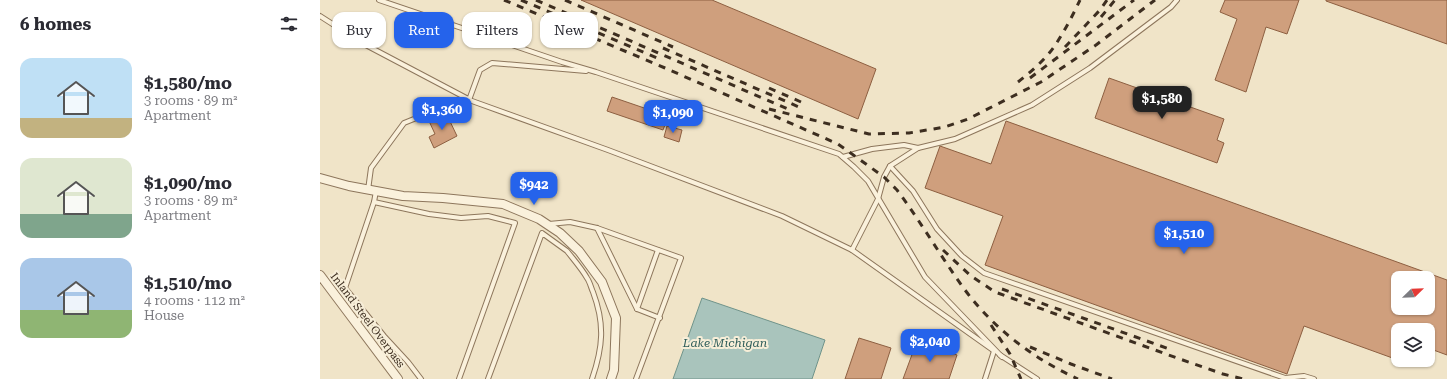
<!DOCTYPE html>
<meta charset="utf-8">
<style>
:root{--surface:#fff;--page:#f2f2f3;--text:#2b2b33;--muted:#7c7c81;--accent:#2563eb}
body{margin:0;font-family:"Roboto Serif",serif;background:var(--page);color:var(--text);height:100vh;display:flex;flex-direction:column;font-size:15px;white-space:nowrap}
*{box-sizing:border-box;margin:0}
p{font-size:13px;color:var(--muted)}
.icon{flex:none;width:22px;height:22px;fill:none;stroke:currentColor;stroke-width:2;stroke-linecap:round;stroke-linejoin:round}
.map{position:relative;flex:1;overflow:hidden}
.details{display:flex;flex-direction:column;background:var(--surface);width:320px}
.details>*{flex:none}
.top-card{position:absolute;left:12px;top:12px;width:380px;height:36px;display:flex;gap:8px}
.needle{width:26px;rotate:67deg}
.tools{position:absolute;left:1071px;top:271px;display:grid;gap:8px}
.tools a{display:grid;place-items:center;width:44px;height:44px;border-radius:8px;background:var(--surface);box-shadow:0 1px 3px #0004;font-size:20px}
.price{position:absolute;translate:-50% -34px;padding:0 9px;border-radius:8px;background:var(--accent);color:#fff;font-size:13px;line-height:26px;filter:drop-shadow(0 1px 2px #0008)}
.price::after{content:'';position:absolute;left:50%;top:24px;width:12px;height:9px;margin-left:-6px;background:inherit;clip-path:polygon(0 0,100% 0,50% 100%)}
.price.selected{background:#222;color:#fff}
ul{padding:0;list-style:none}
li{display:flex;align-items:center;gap:12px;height:100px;padding:0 20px}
li span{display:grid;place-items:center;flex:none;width:112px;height:80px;border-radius:12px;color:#555}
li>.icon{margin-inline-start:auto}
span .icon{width:48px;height:48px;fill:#fffc;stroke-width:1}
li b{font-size:17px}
h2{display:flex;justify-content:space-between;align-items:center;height:48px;padding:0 20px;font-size:17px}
.pill{padding:0 14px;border-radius:12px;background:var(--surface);box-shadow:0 1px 3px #0004;font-size:14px;line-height:36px}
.pill.selected{background:var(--accent);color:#fff}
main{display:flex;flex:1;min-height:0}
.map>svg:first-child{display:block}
.water{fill:#a9c4bc;stroke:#6f938a}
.building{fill:#cf9f7d;stroke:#8d5f41;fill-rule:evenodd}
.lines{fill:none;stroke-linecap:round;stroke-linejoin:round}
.lane-casing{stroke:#8d765c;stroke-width:6}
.street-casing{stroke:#8d765c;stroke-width:10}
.lane{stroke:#faf1dc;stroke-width:4}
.street{stroke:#faf1dc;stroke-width:8}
.rail{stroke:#3d2e20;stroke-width:3;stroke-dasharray:7 7;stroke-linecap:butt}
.labels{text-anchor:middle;stroke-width:4;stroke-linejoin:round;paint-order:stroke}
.street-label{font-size:11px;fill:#3d2e20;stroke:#f7eed8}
.water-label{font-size:12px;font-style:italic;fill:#2f5d5a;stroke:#f7eed8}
</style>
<main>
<section class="details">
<h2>6 homes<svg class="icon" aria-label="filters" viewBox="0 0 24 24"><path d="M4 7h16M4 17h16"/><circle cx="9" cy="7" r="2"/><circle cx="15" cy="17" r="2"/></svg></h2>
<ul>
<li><span style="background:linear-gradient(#bfe0f5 75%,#c2b280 0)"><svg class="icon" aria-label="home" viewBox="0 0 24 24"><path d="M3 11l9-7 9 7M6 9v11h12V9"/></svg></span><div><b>$1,580/mo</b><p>3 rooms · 89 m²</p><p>Apartment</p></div></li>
<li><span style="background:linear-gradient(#dfe7d0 70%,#7fa58c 0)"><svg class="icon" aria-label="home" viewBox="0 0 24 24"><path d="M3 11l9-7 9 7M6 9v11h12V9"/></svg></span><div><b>$1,090/mo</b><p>3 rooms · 89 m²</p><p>Apartment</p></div></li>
<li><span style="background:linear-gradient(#a9c7e8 65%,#8fb573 0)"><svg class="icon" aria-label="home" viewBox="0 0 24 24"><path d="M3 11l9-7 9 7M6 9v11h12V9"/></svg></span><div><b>$1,510/mo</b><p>4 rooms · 112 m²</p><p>House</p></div></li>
</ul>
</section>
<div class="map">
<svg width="1127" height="379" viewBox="0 0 1127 379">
<rect width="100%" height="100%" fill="#f0e4c8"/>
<polygon class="water" points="382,298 505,340 492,379 353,379"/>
<g class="building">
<polygon points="261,0 392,0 556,69 538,119"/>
<polygon points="905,0 979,0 967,34 946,27 926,92 895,80 917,19 900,12"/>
<polygon points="1006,0 1127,0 1127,44 1006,1"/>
<polygon points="789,78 904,119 897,140 904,143 897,163 775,118"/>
<polygon points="292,97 333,111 336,103 351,109 343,130 287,111"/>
<polygon points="126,113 137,136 114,148 109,137 115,134 109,121"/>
<path d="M686,121L1127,280V355L1108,348V330H1078V360L984,326L967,374L665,265L683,216L605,188L620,146L671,164ZM1078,278H1108V308H1078Z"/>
<polygon points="347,126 362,130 359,142 344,137"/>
<polygon points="539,338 571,348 561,379 525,379"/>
<polygon points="597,341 637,355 629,379 583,379"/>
</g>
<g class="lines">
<defs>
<g id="lane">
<polyline points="59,0 242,62 276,72 519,154 534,167 548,181 605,277 682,357"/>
<polyline points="0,16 42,43 152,101 288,150 462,216 532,250 558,199 564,177 570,166 598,148 635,139 712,105 770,68 851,7 857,0"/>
<polyline points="149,100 160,70 172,63 266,71"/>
<polyline points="523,157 552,149 584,145 598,148"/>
<polyline points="570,166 593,191 617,229 642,256 664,273 965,378 984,376 994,379"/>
<polyline points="48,190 51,168 84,123 146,98"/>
<polyline points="56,191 54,202 25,288 64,336 88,362 101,379"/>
<polyline points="54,202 109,214 141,218 168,216 195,223 139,379"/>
<polyline points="229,224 250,222 277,228 361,258 316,379"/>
<polyline points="277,228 317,309"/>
<polyline points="338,250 317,309 340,318"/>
<polyline points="532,250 673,350"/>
<polyline points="36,323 45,314"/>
<polyline points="680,355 717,379"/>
<path d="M168,379L222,233L247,251C254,260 262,269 267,278C270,282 271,288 273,292C285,324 283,347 272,379"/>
<polyline points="665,379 674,351"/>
</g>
<g id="street">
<polyline points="0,178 29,186 83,196 123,198 183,204 219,219 240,233 259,251 282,282 296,318 294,370 291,379"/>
<polyline points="0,275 78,379"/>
</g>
</defs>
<use href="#lane" class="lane-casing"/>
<use href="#street" class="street-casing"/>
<use href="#lane" class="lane"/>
<use href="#street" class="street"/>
<g class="rail">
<path d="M184,0L345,68L518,144L564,177L577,190C601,222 621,257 645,290C674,329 714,359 758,379"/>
<polyline points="201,0 337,58"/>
<polyline points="216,0 470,110"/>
<polyline points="245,0 353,47"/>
<polyline points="781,17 795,0"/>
<polyline points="745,47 780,10 787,0"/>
<polyline points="343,48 479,107"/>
<polyline points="710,78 814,0"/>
<path d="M698,82C712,71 726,59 736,44C745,30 753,15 760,0"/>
<polyline points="449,88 481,102"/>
<polyline points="449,109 549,134 589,133 625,127 648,119 721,82 776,45 835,0"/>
<polyline points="623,250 651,276 675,292 857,358 903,374 923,379"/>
<polyline points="682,289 852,350"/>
<polyline points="671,325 690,354 701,379"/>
<polyline points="710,347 751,364 792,379"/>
</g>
</g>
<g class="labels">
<g class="street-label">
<text transform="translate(48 320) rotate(53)" y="4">Inland Steel Overpass</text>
</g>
<g class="water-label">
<text x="405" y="347">Lake Michigan</text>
</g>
</g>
</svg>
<div class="tools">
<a><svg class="needle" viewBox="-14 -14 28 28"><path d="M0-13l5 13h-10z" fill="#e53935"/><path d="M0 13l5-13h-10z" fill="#7c7c81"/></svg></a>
<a><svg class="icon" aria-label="layers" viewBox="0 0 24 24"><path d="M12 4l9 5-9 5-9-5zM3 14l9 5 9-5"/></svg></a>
</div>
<b class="price selected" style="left:842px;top:120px">$1,580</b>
<b class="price" style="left:122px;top:131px">$1,360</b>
<b class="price" style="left:353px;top:134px">$1,090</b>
<b class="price" style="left:214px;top:206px">$942</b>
<b class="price" style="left:864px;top:255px">$1,510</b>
<b class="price" style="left:610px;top:363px">$2,040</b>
<div class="top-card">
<a class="pill">Buy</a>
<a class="pill selected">Rent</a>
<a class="pill">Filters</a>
<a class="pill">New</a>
</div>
</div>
</main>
